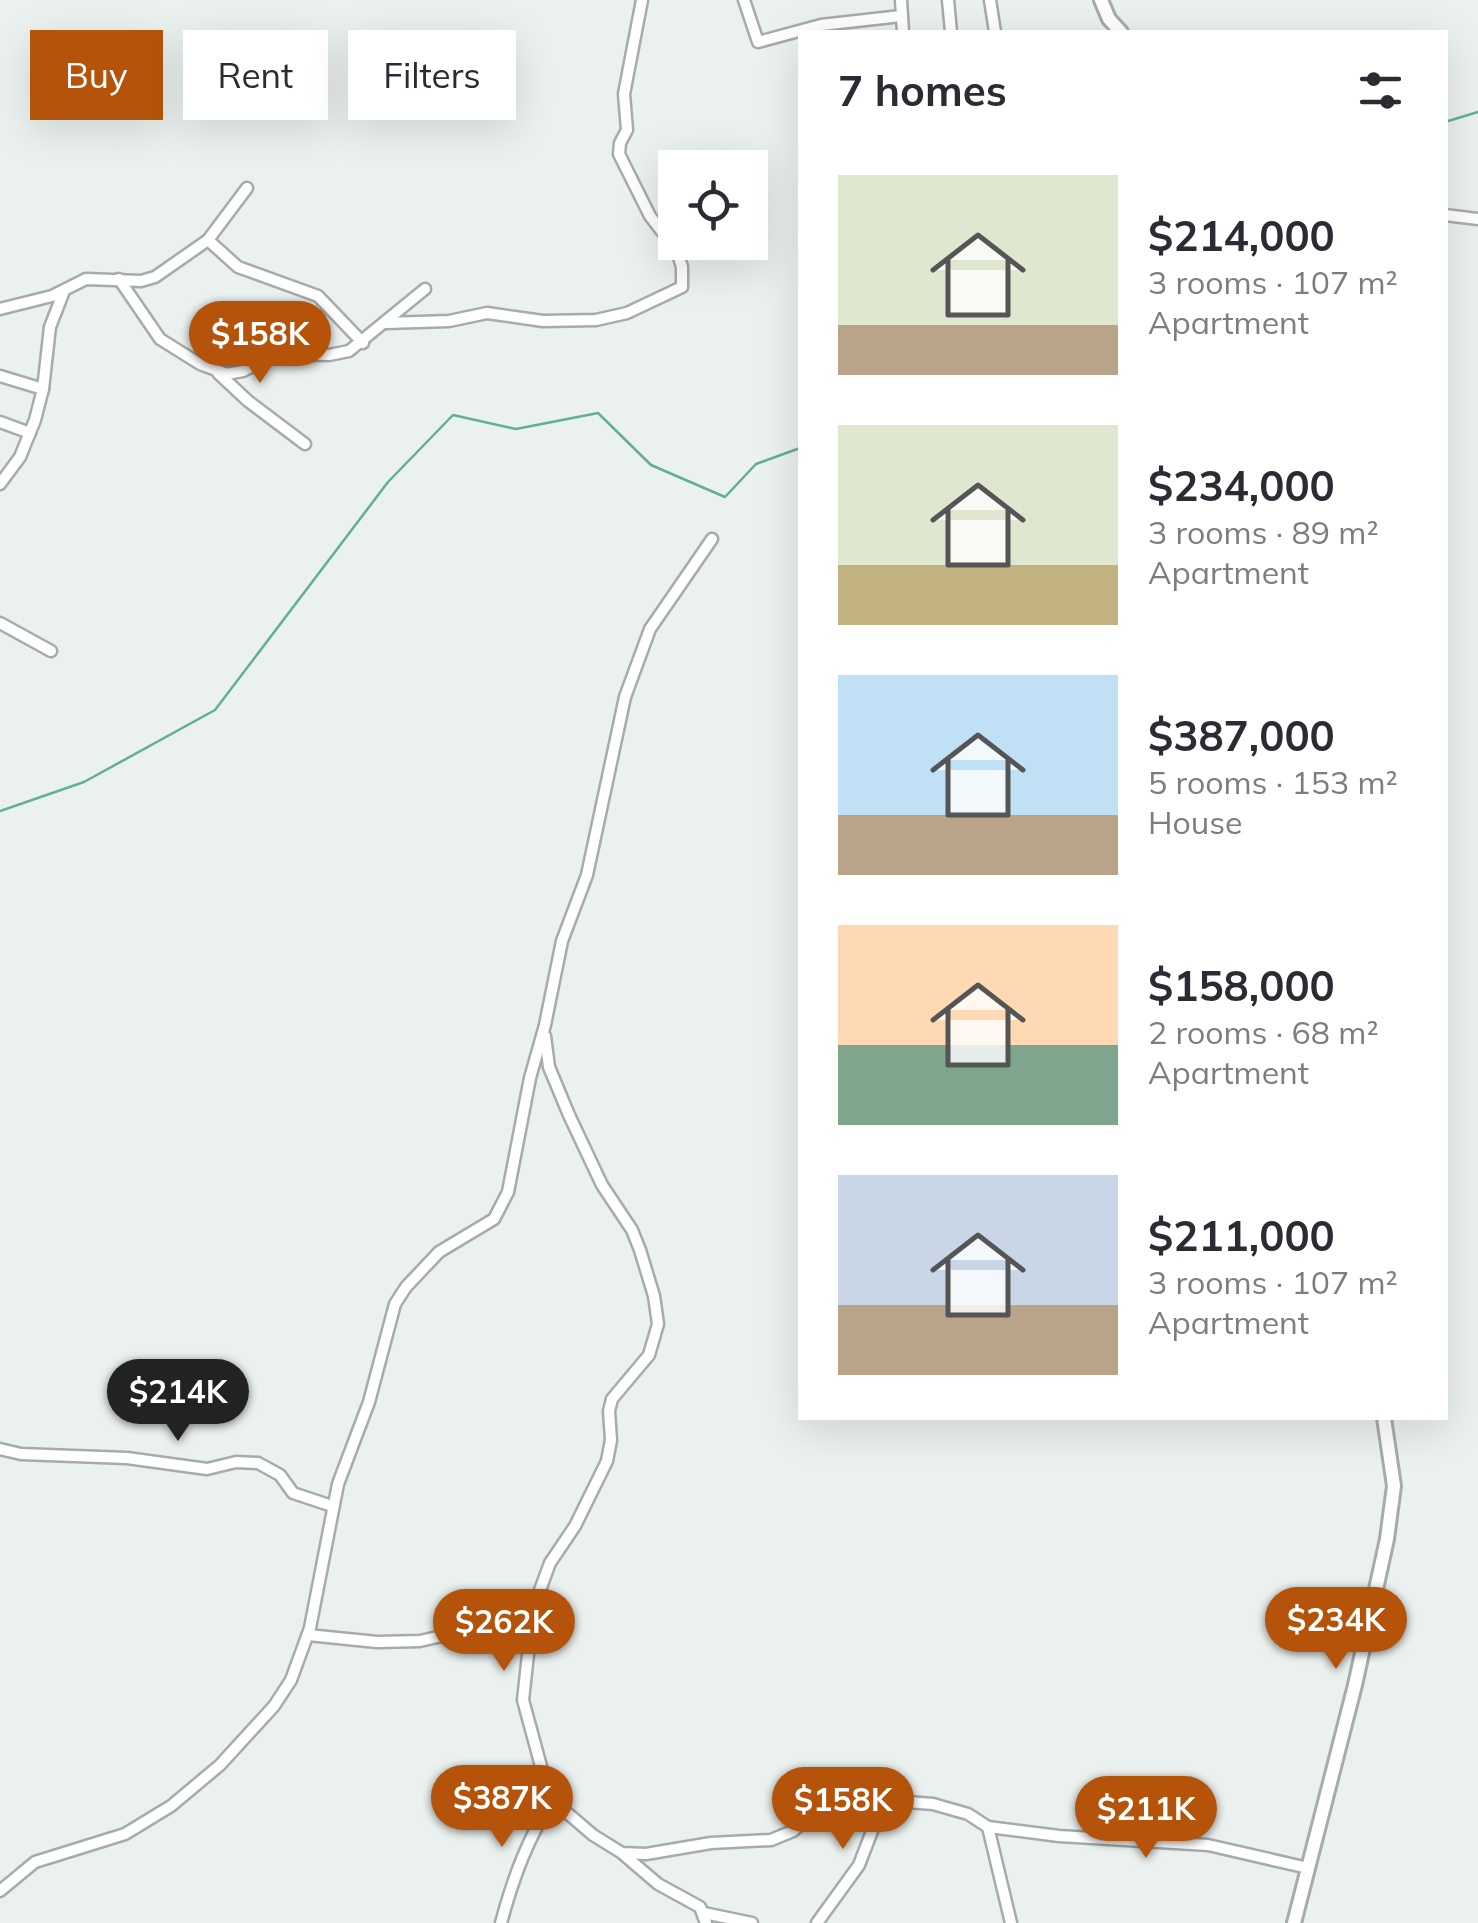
<!DOCTYPE html>
<meta charset="utf-8">
<style>
:root{--surface:#fff;--page:#f7f7f7;--text:#2b2b33;--muted:#7c7c81;--accent:#b45309}
body{margin:0;font-family:Mulish,sans-serif;background:var(--page);color:var(--text);height:100vh;display:flex;flex-direction:column;font-size:38px;white-space:nowrap}
*{box-sizing:border-box;margin:0}
p{font-size:32px;color:var(--muted)}
.icon{flex:none;width:55px;height:55px;fill:none;stroke:currentColor;stroke-width:2;stroke-linecap:round;stroke-linejoin:round}
.map{position:relative;flex:1;overflow:hidden}
.panel{position:absolute;left:798px;top:30px;width:650px;height:1390px;display:flex;flex-direction:column;background:var(--surface);border-radius:0px;box-shadow:0 10px 40px #0002}
.panel>*{flex:none}
.top-card{position:absolute;left:30px;top:30px;width:618px;height:90px;display:flex;gap:20px}
.buttons{position:absolute;left:658px;top:150px;display:grid;gap:20px}
.buttons a{display:grid;place-items:center;width:110px;height:110px;border-radius:0px;background:var(--surface);box-shadow:0 10px 40px #0002;font-size:50px}
.price{position:absolute;translate:-50% -85px;padding:0 22px;border-radius:35px;background:var(--accent);color:#fff;font-size:32px;line-height:65px;filter:drop-shadow(0 2px 5px #0008)}
.price::after{content:'';position:absolute;left:50%;top:60px;width:30px;height:22px;margin-left:-15px;background:inherit;clip-path:polygon(0 0,100% 0,50% 100%)}
.price.current{background:#222;color:#fff}
ul{padding:0;list-style:none}
li{display:flex;align-items:center;gap:30px;height:250px;padding:0 40px}
li span{display:grid;place-items:center;flex:none;width:280px;height:200px;border-radius:0px;color:#555}
li>.icon{margin-inline-start:auto}
span .icon{width:120px;height:120px;fill:#fffc;stroke-width:1}
li b{font-size:42px}
h2{display:flex;justify-content:space-between;align-items:center;height:120px;padding:0 40px;font-size:42px}
.tag{padding:0 35px;border-radius:0px;background:var(--surface);box-shadow:0 10px 40px #0002;font-size:35px;line-height:90px}
.tag.current{background:var(--accent);color:#fff}
.map>svg:first-child{display:block}
.lines{fill:none;stroke-linecap:round;stroke-linejoin:round}
.stream{stroke:#61b092;stroke-width:2.5}
.minor-casing{stroke:#a6aca9;stroke-width:15}
.tertiary-casing{stroke:#a6aca9;stroke-width:18}
.minor{stroke:#fff;stroke-width:10}
.tertiary{stroke:#fff;stroke-width:12}
</style>
<div class="map">
<svg width="1478" height="1923" viewBox="0 0 1478 1923">
<rect width="100%" height="100%" fill="#ebf1ee"/>
<g class="lines">
<g class="stream">
<polyline points="1445,122 1478,112"/>
<polyline points="0,811 84,782 215,710 388,482 453,415 516,429 598,413 651,465 725,497 756,464 800,448"/>
</g>
<defs>
<g id="minor">
<polyline points="744,0 758,42 821,25 901,16"/>
<polyline points="901,0 903,32"/>
<polyline points="948,0 951,32"/>
<polyline points="990,0 995,32"/>
<polyline points="1445,215 1478,219"/>
<polyline points="208,240 238,267 318,296 363,343"/>
<polyline points="119,279 160,339 200,364 227,374 243,371 276,354 329,355 349,351 425,289"/>
<polyline points="0,309 52,296 86,279 141,281 155,277 208,240 247,188"/>
<polyline points="386,323 449,321 487,313 543,321 596,320 627,313 682,287 682,267 677,251 650,216 619,154 620,143 627,130 624,94 642,0"/>
<polyline points="218,373 248,401 305,444"/>
<polyline points="0,376 43,389"/>
<polyline points="0,422 30,433"/>
<polyline points="0,484 20,457 35,420 43,389 50,327 64,291"/>
<polyline points="0,623 51,651"/>
<polyline points="545,1036 549,1067 569,1115 602,1185 632,1230 640,1250 654,1296 658,1324 649,1355 612,1399 609,1411 611,1440 607,1461 575,1526 550,1563 533,1609 523,1700 545,1781 558,1805 593,1835 622,1853 646,1854 711,1843 771,1840 793,1831 830,1799 842,1797 933,1804 968,1814 988,1827 1011,1923"/>
<polyline points="0,1449 21,1454 127,1458 207,1469 236,1462 258,1463 280,1475 293,1493 332,1506"/>
<polyline points="308,1635 377,1642 420,1641 503,1622 533,1609"/>
<polyline points="988,1827 1059,1836 1208,1845 1308,1868"/>
<polyline points="623,1854 658,1884 700,1907 706,1923"/>
<polyline points="0,1891 35,1862 125,1834 171,1806 220,1765 274,1706 291,1680 310,1628 338,1484 369,1402 395,1304 406,1287 439,1252 494,1219 508,1192 530,1078 545,1025 562,941 587,875 625,697 650,629 712,539"/>
<polyline points="704,1913 752,1923"/>
<path d="M501,1923C514,1875 527,1841 553,1798"/>
<polyline points="817,1923 859,1865 877,1818 892,1802"/>
</g>
<g id="tertiary">
<polyline points="1101,0 1109,19 1121,32"/>
<polyline points="1294,1923 1355,1685 1387,1539 1394,1486 1384,1418"/>
</g>
</defs>
<use href="#minor" class="minor-casing"/>
<use href="#tertiary" class="tertiary-casing"/>
<use href="#minor" class="minor"/>
<use href="#tertiary" class="tertiary"/>
</g>
</svg>
<div class="buttons">
<a><svg class="icon" aria-label="locate" viewBox="0 0 24 24"><circle cx="12" cy="12" r="6"/><path d="M12 2v4M12 18v4M2 12h4M18 12h4"/></svg></a>
</div>
<b class="price" style="left:260px;top:386px">$158K</b>
<b class="price current" style="left:178px;top:1444px">$214K</b>
<b class="price" style="left:1336px;top:1672px">$234K</b>
<b class="price" style="left:504px;top:1674px">$262K</b>
<b class="price" style="left:502px;top:1850px">$387K</b>
<b class="price" style="left:843px;top:1852px">$158K</b>
<b class="price" style="left:1146px;top:1861px">$211K</b>
<div class="top-card">
<a class="tag current">Buy</a>
<a class="tag">Rent</a>
<a class="tag">Filters</a>
</div>
<section class="panel">
<h2>7 homes<svg class="icon" aria-label="filters" viewBox="0 0 24 24"><path d="M4 7h16M4 17h16"/><circle cx="9" cy="7" r="2"/><circle cx="15" cy="17" r="2"/></svg></h2>
<ul>
<li><span style="background:linear-gradient(#dfe7d0 75%,#b9a48a 0)"><svg class="icon" aria-label="home" viewBox="0 0 24 24"><path d="M3 11l9-7 9 7M6 9v11h12V9"/></svg></span><div><b>$214,000</b><p>3 rooms · 107 m²</p><p>Apartment</p></div></li>
<li><span style="background:linear-gradient(#dfe7d0 70%,#c2b280 0)"><svg class="icon" aria-label="home" viewBox="0 0 24 24"><path d="M3 11l9-7 9 7M6 9v11h12V9"/></svg></span><div><b>$234,000</b><p>3 rooms · 89 m²</p><p>Apartment</p></div></li>
<li><span style="background:linear-gradient(#bfe0f5 70%,#b9a48a 0)"><svg class="icon" aria-label="home" viewBox="0 0 24 24"><path d="M3 11l9-7 9 7M6 9v11h12V9"/></svg></span><div><b>$387,000</b><p>5 rooms · 153 m²</p><p>House</p></div></li>
<li><span style="background:linear-gradient(#ffd9b3 60%,#7fa58c 0)"><svg class="icon" aria-label="home" viewBox="0 0 24 24"><path d="M3 11l9-7 9 7M6 9v11h12V9"/></svg></span><div><b>$158,000</b><p>2 rooms · 68 m²</p><p>Apartment</p></div></li>
<li><span style="background:linear-gradient(#c9d6e8 65%,#b9a48a 0)"><svg class="icon" aria-label="home" viewBox="0 0 24 24"><path d="M3 11l9-7 9 7M6 9v11h12V9"/></svg></span><div><b>$211,000</b><p>3 rooms · 107 m²</p><p>Apartment</p></div></li>
</ul>
</section>
</div>
